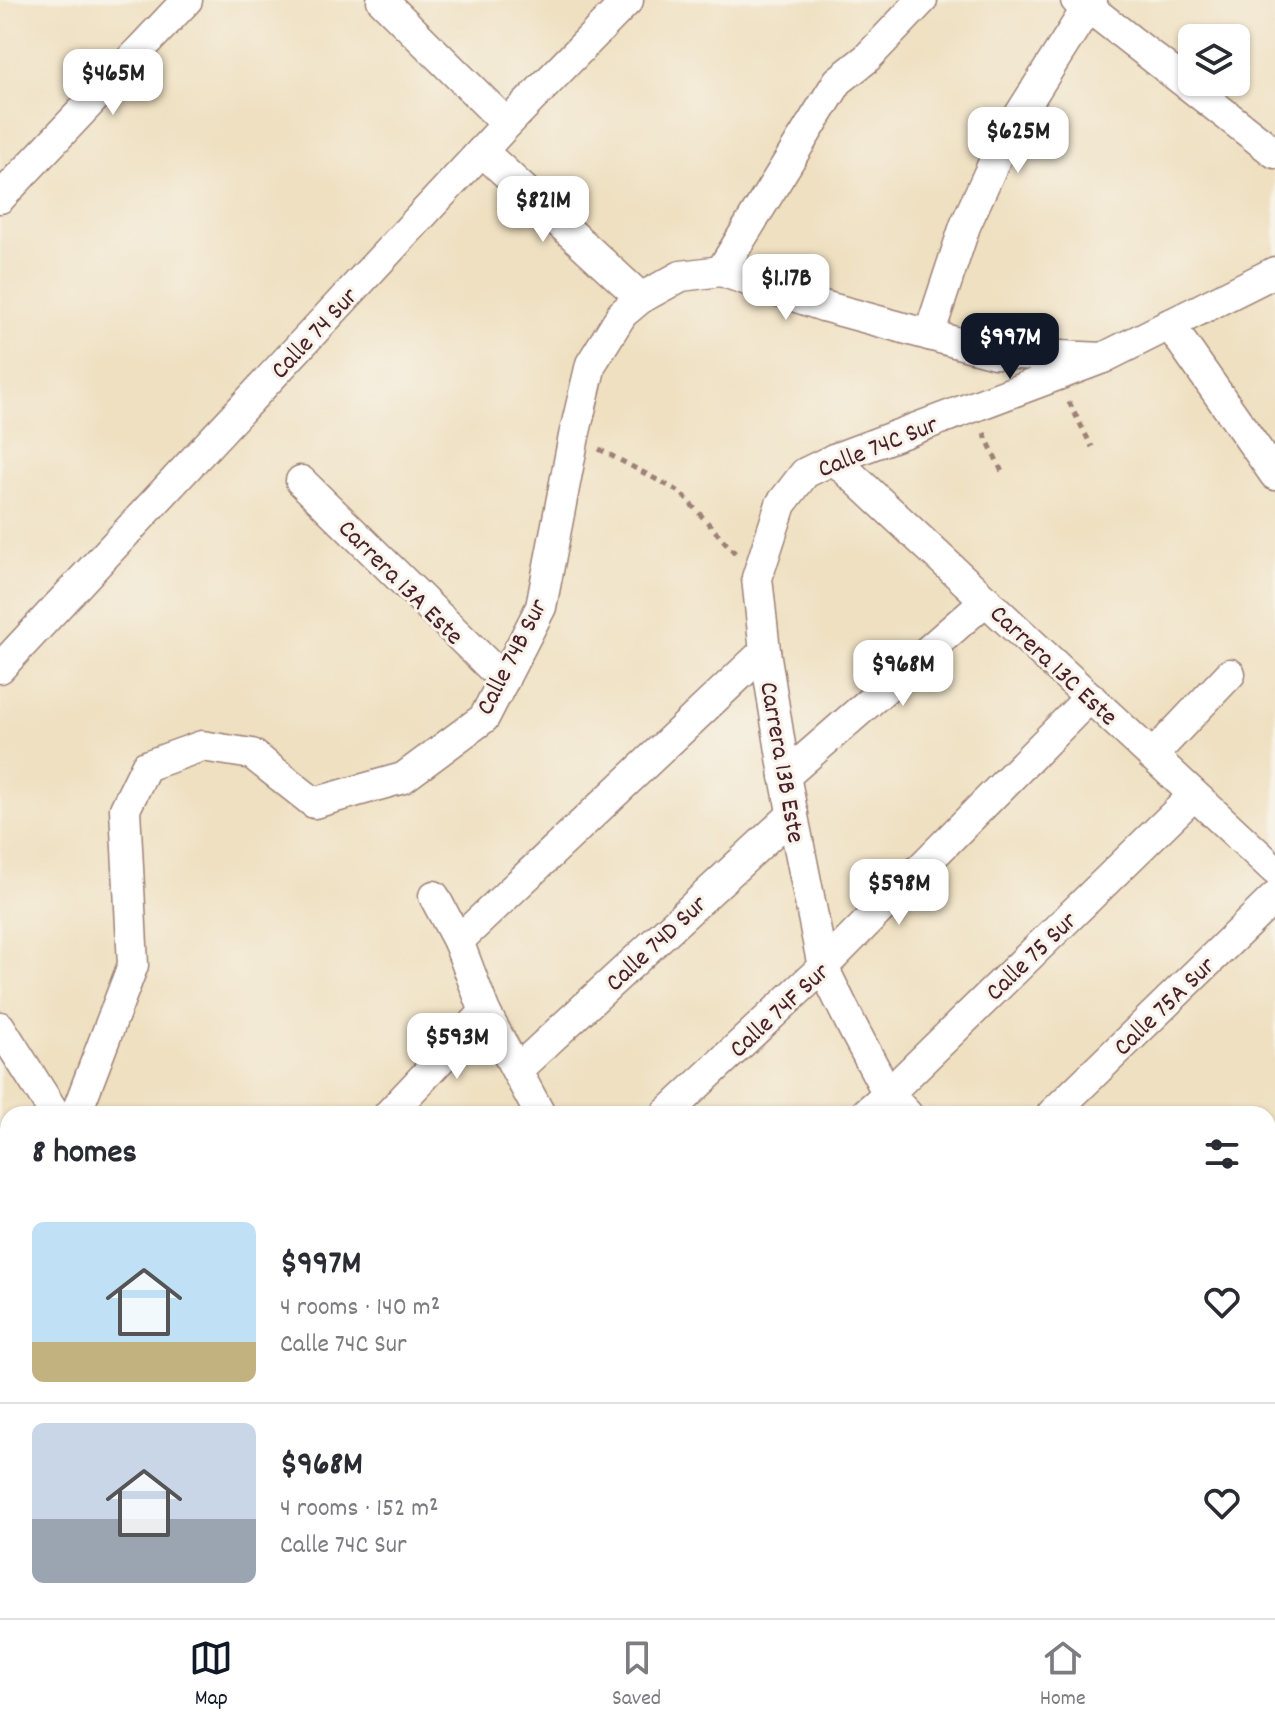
<!DOCTYPE html>
<meta charset="utf-8">
<style>
:root{--surface:#fff;--page:#f7f7f7;--text:#2b2b33;--muted:#7c7c81;--line:#e1e1e2;--accent:#111827}
body{margin:0;font-family:Dekko,sans-serif;background:var(--page);color:var(--text);height:100vh;display:flex;flex-direction:column;font-size:30px;white-space:nowrap}
*{box-sizing:border-box;margin:0}
p{font-size:26px;color:var(--muted)}
.icon{flex:none;width:44px;height:44px;fill:none;stroke:currentColor;stroke-width:2;stroke-linecap:round;stroke-linejoin:round}
.map{position:relative;flex:1;overflow:hidden}
.details{position:absolute;left:0px;top:1106px;width:1276px;height:512px;display:flex;flex-direction:column;background:var(--surface);border-radius:24px 24px 0 0;box-shadow:0 2px 6px #0004}
.details>*{flex:none}
.buttons{position:absolute;left:1178px;top:24px;display:grid;gap:16px}
.buttons a{display:grid;place-items:center;width:72px;height:72px;border-radius:12px;background:var(--surface);box-shadow:0 2px 6px #0004;font-size:40px}
.price{position:absolute;translate:-50% -68px;padding:0 18px;border-radius:16px;background:#fff;color:#222;font-size:26px;line-height:52px;filter:drop-shadow(0 2px 4px #0008)}
.price::after{content:'';position:absolute;left:50%;top:48px;width:24px;height:18px;margin-left:-12px;background:inherit;clip-path:polygon(0 0,100% 0,50% 100%)}
.price.current{background:var(--accent);color:#fff}
ul{padding:0;list-style:none}
li{display:flex;align-items:center;gap:24px;height:200px;padding:0 32px}
li+li{border-top:2px solid var(--line)}
li span{display:grid;place-items:center;flex:none;width:224px;height:160px;border-radius:12px;color:#555}
li>.icon{margin-inline-start:auto}
span .icon{width:96px;height:96px;fill:#fffc;stroke-width:1}
li b{font-size:34px}
h2{display:flex;justify-content:space-between;align-items:center;height:96px;padding:0 32px;font-size:34px}
.tabs{display:flex;justify-content:space-around;align-items:center;height:112px;border-top:2px solid var(--line);background:var(--surface);font-size:22px;color:var(--muted)}
.tabs a{display:grid;justify-items:center;gap:4px}
.tabs .current{color:var(--accent)}
.map>svg:first-child{display:block}
.green{fill:#90ca7e;stroke:#6d7454;stroke-width:2}
.lines{fill:none;stroke-linecap:round;stroke-linejoin:round}
.street-casing{stroke:#9c8076;stroke-width:33}
.path{stroke:#9c8076;stroke-width:5;stroke-dasharray:6 6;stroke-linecap:butt}
.street{stroke:#fff;stroke-width:30}
.labels{text-anchor:middle;stroke-width:6;stroke-linejoin:round;paint-order:stroke}
.street-label{font-size:26px;fill:#4a1f2b;stroke:#f7f3e8}
</style>
<div class="map">
<svg width="1275" height="1618" viewBox="0 0 1275 1618">
<rect width="100%" height="100%" fill="#f7f3e8"/>
<filter id="ink" filterUnits="userSpaceOnUse"><feTurbulence type="fractalNoise" baseFrequency=".0125" numOctaves="2"/><feDisplacementMap in="SourceGraphic" scale="16" xChannelSelector="R" yChannelSelector="G"/><feConvolveMatrix kernelMatrix="1 2 1 2 8 2 1 2 1" color-interpolation-filters="sRGB"/></filter>
<filter id="wash" filterUnits="userSpaceOnUse"><feTurbulence type="fractalNoise" baseFrequency=".006" numOctaves="4" result="noise"/><feDisplacementMap in="SourceGraphic" scale="32" xChannelSelector="R" yChannelSelector="G"/><feGaussianBlur stdDeviation="1.8" result="paint"/><feColorMatrix in="noise" values="0 0 0 0 0 0 0 0 0 0 0 0 0 0 0 0 0 1.4 0 .05"/><feComposite in="paint" operator="in"/></filter>
<g filter="url(#wash)">
<rect width="100%" height="100%" fill="#efe0c1"/>
<polygon class="green" points="881,1610 1245,1610 1269,1618 874,1618"/>
</g>
<g filter="url(#ink)">
<g class="lines">
<defs>
<g id="street">
<polyline points="382,0 507,124"/>
<polyline points="1076,0 1087,6 1275,153"/>
<polyline points="482,151 641,298"/>
<polyline points="0,198 187,0"/>
<polyline points="721,271 838,81 866,59 922,0"/>
<polyline points="1169,324 1275,475"/>
<polyline points="929,335 965,226 1005,138 1092,0"/>
<polyline points="834,459 1275,870"/>
<polyline points="301,481 504,680"/>
<polyline points="0,668 507,124 628,0"/>
<polyline points="1152,756 1230,674"/>
<polyline points="785,776 986,600"/>
<polyline points="434,896 458,941 485,1012 540,1114"/>
<polyline points="458,941 765,651"/>
<polyline points="0,1027 55,1114"/>
<polyline points="517,1070 793,814"/>
<polyline points="76,1114 133,965 125,809 146,766 202,746 252,754 314,803 403,778 484,718 541,607 574,436 591,364 622,314 641,298 681,276 721,271 823,306 995,353 1103,358"/>
<polyline points="389,1114 485,1012"/>
<polyline points="666,1114 823,967 1090,697"/>
<polyline points="865,1114 888,1094 1194,795"/>
<polyline points="907,1114 888,1094 853,1028 823,967 785,776 765,651 757,578 781,504 805,473 834,459 1103,358 1275,272"/>
<polyline points="1052,1114 1275,897"/>
<polyline points="1268,1158 1275,1150"/>
<polyline points="0,1289 8,1297"/>
<polyline points="1268,1411 1275,1417"/>
<polyline points="0,1460 8,1457"/>
<polyline points="1268,1586 1275,1582"/>
<polyline points="743,1610 749,1618"/>
<polyline points="11,1618 23,1610"/>
<polyline points="854,1618 861,1610"/>
</g>
</defs>
<use href="#street" class="street-casing"/>
<g class="path">
<polyline points="1069,402 1092,447"/>
<polyline points="984,433 1002,472"/>
<polyline points="599,449 680,492 735,553"/>
<polyline points="538,1618 544,1610"/>
</g>
<use href="#street" class="street"/>
</g>
</g>
<g class="labels">
<g class="street-label">
<text transform="translate(313 332) rotate(-47)" y="9">Calle 74 Sur</text>
<text transform="translate(877 445) rotate(-22)" y="9">Calle 74C Sur</text>
<text transform="translate(402 581) rotate(45)" y="9">Carrera 13A Este</text>
<text transform="translate(510 656) rotate(-63)" y="9">Calle 74B Sur</text>
<text transform="translate(1055 664) rotate(43)" y="9">Carrera 13C Este</text>
<text transform="translate(784 762) rotate(80)" y="9">Carrera 13B Este</text>
<text transform="translate(655 942) rotate(-43)" y="9">Calle 74D Sur</text>
<text transform="translate(1030 955) rotate(-44)" y="9">Calle 75 Sur</text>
<text transform="translate(1163 1005) rotate(-44)" y="9">Calle 75A Sur</text>
<text transform="translate(778 1009) rotate(-43)" y="9">Calle 74F Sur</text>
</g>
</g>
</svg>
<div class="buttons">
<a><svg class="icon" aria-label="layers" viewBox="0 0 24 24"><path d="M12 4l9 5-9 5-9-5zM3 14l9 5 9-5"/></svg></a>
</div>
<b class="price" style="left:113px;top:117px">$465M</b>
<b class="price" style="left:1018px;top:175px">$625M</b>
<b class="price" style="left:543px;top:244px">$821M</b>
<b class="price" style="left:786px;top:322px">$1.17B</b>
<b class="price current" style="left:1010px;top:381px">$997M</b>
<b class="price" style="left:903px;top:708px">$968M</b>
<b class="price" style="left:899px;top:927px">$598M</b>
<b class="price" style="left:457px;top:1081px">$593M</b>
<section class="details">
<h2>8 homes<svg class="icon" aria-label="filters" viewBox="0 0 24 24"><path d="M4 7h16M4 17h16"/><circle cx="9" cy="7" r="2"/><circle cx="15" cy="17" r="2"/></svg></h2>
<ul>
<li><span style="background:linear-gradient(#bfe0f5 75%,#c2b280 0)"><svg class="icon" aria-label="home" viewBox="0 0 24 24"><path d="M3 11l9-7 9 7M6 9v11h12V9"/></svg></span><div><b>$997M</b><p>4 rooms · 140 m²</p><p>Calle 74C Sur</p></div><svg class="icon" aria-label="heart" viewBox="0 0 24 24"><path d="M12 20l-8-8c-3-5 5-10 8-4 3-6 11-1 8 4z"/></svg></li>
<li><span style="background:linear-gradient(#c9d6e8 60%,#9aa5b1 0)"><svg class="icon" aria-label="home" viewBox="0 0 24 24"><path d="M3 11l9-7 9 7M6 9v11h12V9"/></svg></span><div><b>$968M</b><p>4 rooms · 152 m²</p><p>Calle 74C Sur</p></div><svg class="icon" aria-label="heart" viewBox="0 0 24 24"><path d="M12 20l-8-8c-3-5 5-10 8-4 3-6 11-1 8 4z"/></svg></li>
</ul>
</section>
</div>
<nav class="tabs">
<a class="current"><svg class="icon" aria-label="map" viewBox="0 0 24 24"><path d="M3 6l6-2 6 2 6-2v14l-6 2-6-2-6 2zM9 4v14M15 6v14"/></svg>Map</a>
<a><svg class="icon" aria-label="saved" viewBox="0 0 24 24"><path d="M7 4h10v16l-5-4-5 4z"/></svg>Saved</a>
<a><svg class="icon" aria-label="home" viewBox="0 0 24 24"><path d="M3 11l9-7 9 7M6 9v11h12V9"/></svg>Home</a>
</nav>
